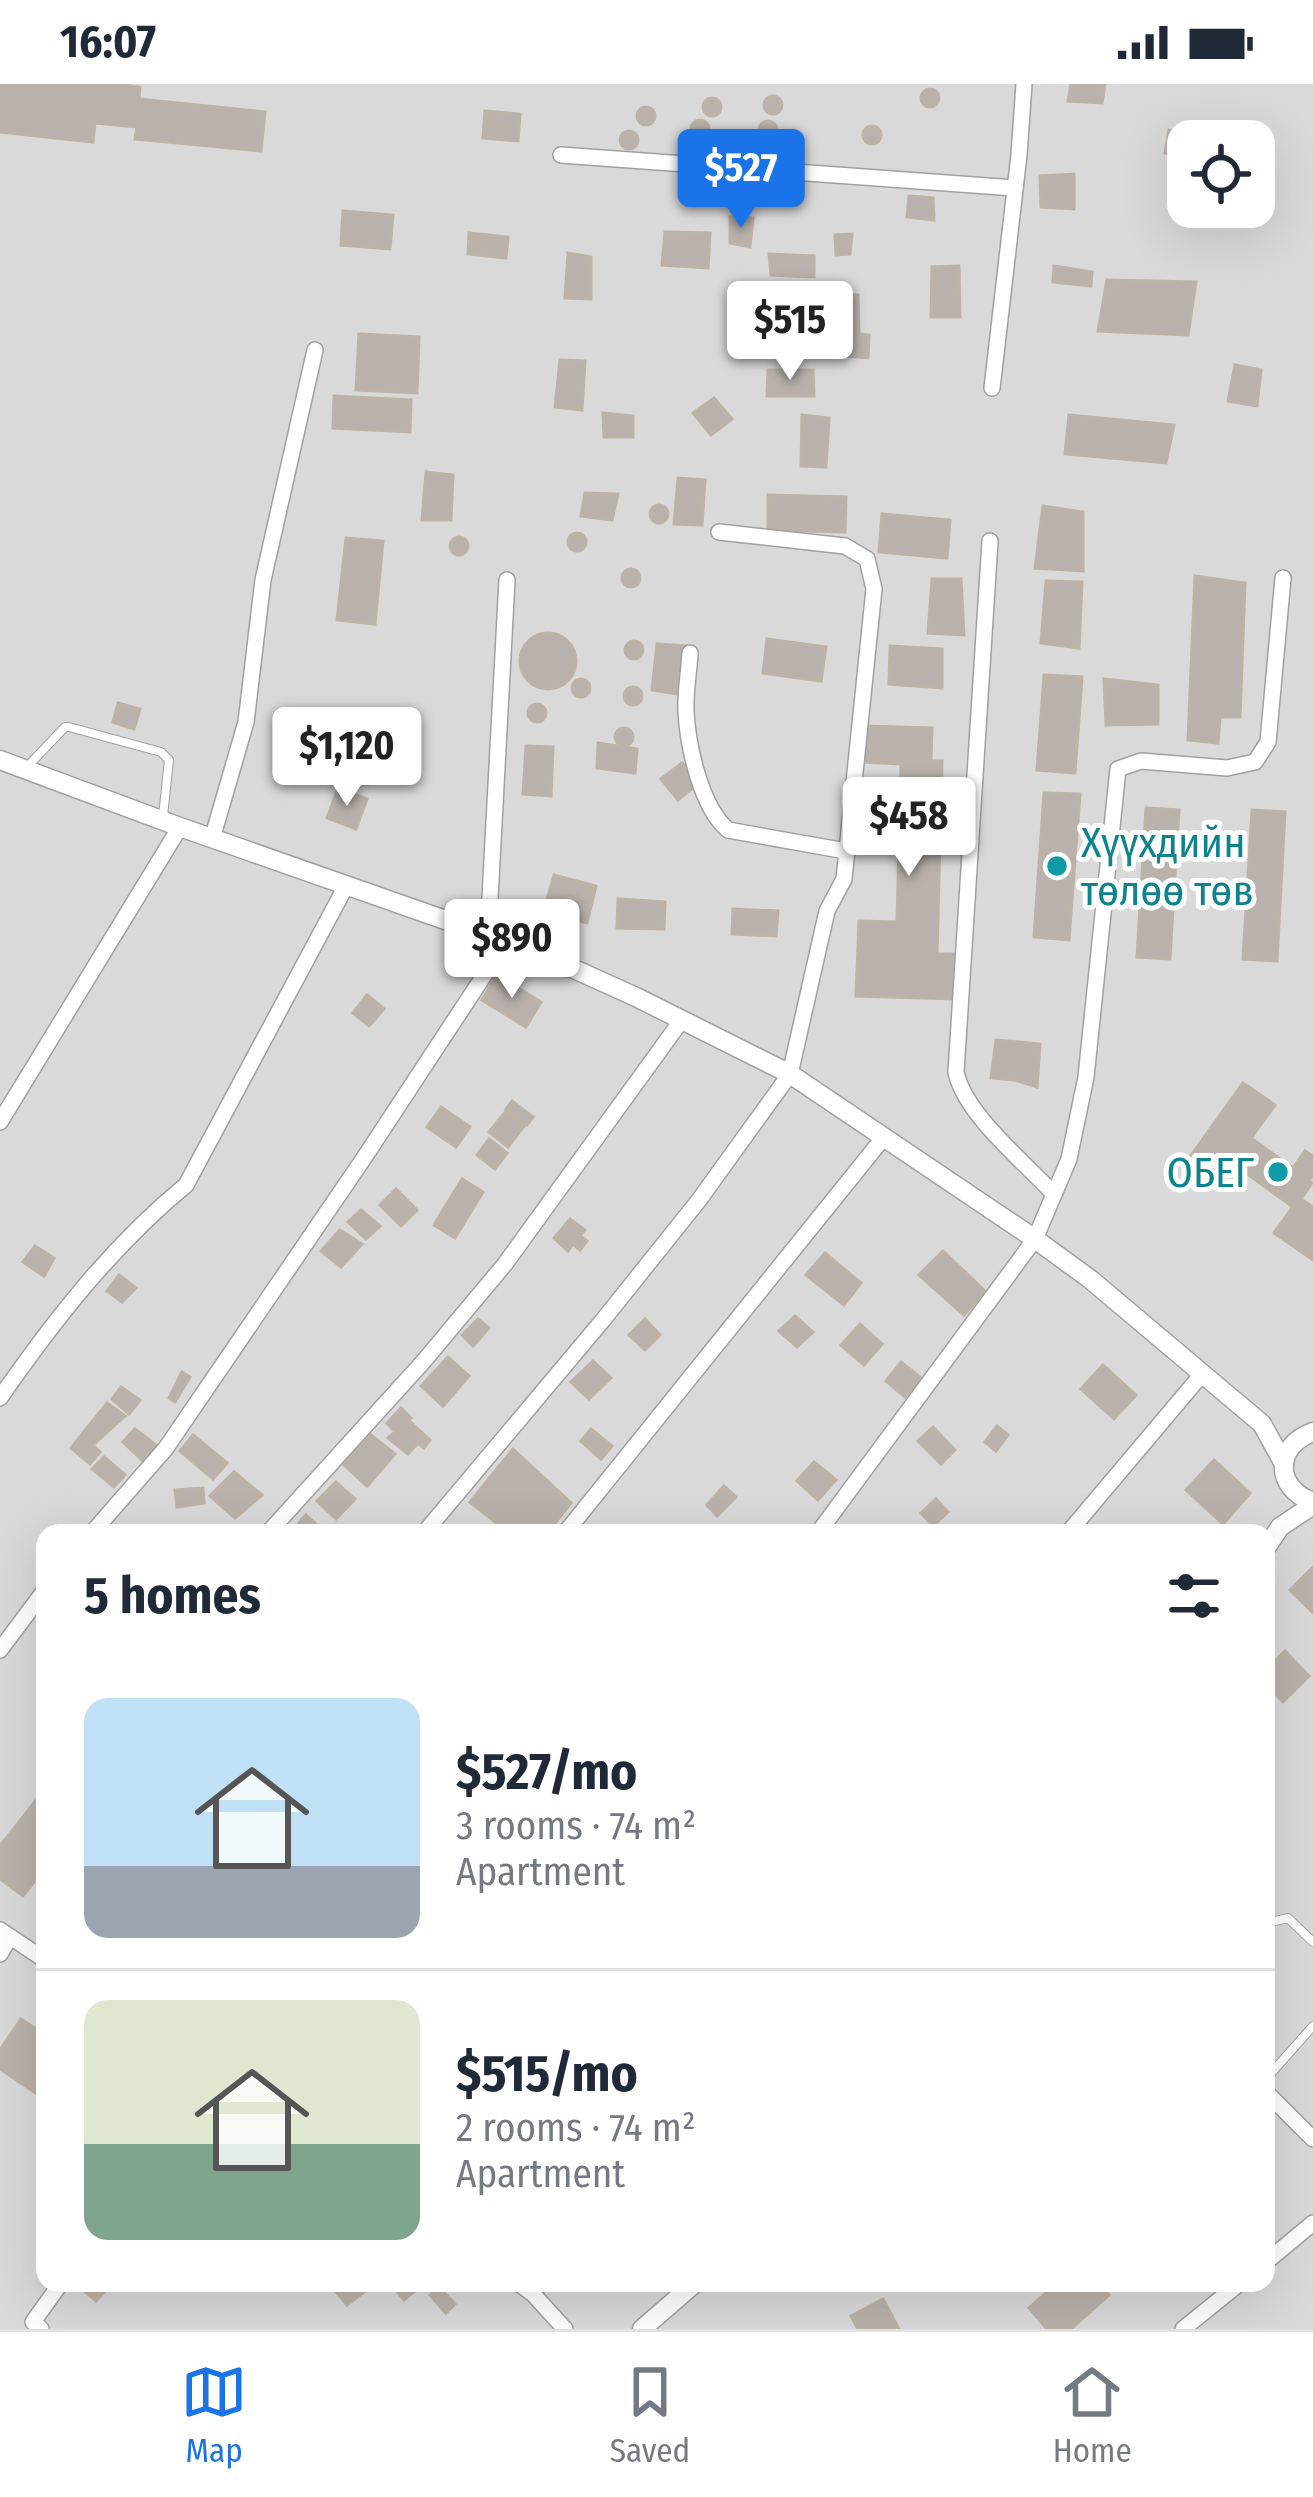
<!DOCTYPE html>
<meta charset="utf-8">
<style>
:root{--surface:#fff;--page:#f2f2f3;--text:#1f2937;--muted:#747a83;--line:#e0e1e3;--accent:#1a73e8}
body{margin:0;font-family:"Fira Sans Condensed",sans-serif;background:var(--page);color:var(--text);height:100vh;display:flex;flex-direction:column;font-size:45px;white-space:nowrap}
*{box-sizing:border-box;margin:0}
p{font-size:39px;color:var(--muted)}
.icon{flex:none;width:66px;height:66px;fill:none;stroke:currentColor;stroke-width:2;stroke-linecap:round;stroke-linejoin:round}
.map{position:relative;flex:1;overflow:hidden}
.details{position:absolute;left:36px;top:1440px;width:1239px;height:768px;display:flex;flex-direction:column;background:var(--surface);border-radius:24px;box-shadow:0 12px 48px #0002}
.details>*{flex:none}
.fabs{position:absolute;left:1167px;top:36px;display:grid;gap:24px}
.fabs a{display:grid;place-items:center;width:108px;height:108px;border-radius:24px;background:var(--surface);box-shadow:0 12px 48px #0002;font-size:60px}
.price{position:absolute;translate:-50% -102px;padding:0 27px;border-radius:12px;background:#fff;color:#222;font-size:39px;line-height:78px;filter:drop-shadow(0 3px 6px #0008)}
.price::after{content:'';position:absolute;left:50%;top:72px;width:36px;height:27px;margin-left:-18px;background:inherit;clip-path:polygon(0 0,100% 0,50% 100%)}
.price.active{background:var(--accent);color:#fff}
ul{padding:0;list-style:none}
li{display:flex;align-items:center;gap:36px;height:300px;padding:0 48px}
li+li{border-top:3px solid var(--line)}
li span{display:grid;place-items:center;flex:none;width:336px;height:240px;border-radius:24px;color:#555}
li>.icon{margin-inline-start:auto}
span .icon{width:144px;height:144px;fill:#fffc;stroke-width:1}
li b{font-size:51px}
h2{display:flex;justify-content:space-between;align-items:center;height:144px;padding:0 48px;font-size:51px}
.status{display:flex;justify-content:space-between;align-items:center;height:84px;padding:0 60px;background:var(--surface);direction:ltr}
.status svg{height:33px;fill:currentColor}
.menu{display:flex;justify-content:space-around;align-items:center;height:168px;border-top:3px solid var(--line);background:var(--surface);font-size:33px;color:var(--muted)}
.menu a{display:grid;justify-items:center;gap:6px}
.menu .active{color:var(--accent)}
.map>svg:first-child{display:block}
.residential{fill:#dad9d9;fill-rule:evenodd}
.building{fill:#b9b2ac;stroke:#bcb2a6;stroke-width:3}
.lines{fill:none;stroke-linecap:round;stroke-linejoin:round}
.service-casing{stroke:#a0a0a0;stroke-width:10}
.minor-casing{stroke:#a0a0a0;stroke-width:18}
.tertiary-casing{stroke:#a0a0a0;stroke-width:21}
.service{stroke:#fff;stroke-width:8}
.minor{stroke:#fff;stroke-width:15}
.tertiary{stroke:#fff;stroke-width:18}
.culture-dot{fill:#0f9aa8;stroke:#fff;stroke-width:4.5}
.labels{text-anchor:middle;stroke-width:10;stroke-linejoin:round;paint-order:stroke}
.culture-label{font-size:42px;fill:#0d838f;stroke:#fff;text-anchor:start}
</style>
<div class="status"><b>16:07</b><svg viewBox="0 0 49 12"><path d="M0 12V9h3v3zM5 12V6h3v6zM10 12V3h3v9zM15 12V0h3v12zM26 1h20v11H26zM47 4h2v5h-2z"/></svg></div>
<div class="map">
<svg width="1313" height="2245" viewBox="0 0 1313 2245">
<rect width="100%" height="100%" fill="#eceae2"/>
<path class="residential" d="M0,0H1313V2245H0ZM1188,57H1254V123H1188ZM45,1449H1266V2199H45Z"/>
<g class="building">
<polygon points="0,0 113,0 140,3 139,15 265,28 261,67 135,55 137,43 95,39 93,58 0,48"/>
<polygon points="1071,0 1105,0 1102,19 1068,17"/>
<circle cx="930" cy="14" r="9"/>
<circle cx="773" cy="21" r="9"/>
<circle cx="712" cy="23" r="9"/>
<circle cx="646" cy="32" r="9"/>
<polygon points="485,27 520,30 518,57 483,54"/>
<circle cx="700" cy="45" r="9"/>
<circle cx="768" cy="46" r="9"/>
<circle cx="872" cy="51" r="9"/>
<polygon points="1169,46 1194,53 1194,57 1188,57 1188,75 1165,69"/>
<circle cx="629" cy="56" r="9"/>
<polygon points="1074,90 1074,125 1041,123 1040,92"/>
<polygon points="909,112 933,114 934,136 907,133"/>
<polygon points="343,127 393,131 390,165 341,161"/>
<polygon points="730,133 753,134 750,163 730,159"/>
<polygon points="665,148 710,149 708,184 662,181"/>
<polygon points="469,149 508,153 506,174 468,170"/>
<polygon points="852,150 850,170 836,171 835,151"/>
<polygon points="568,169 591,173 591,215 565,214"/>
<polygon points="769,170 814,172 814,193 771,191"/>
<polygon points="959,182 960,233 931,233 932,183"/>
<polygon points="1054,182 1092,188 1091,202 1053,198"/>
<polygon points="1107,196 1196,198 1188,251 1098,247"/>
<polygon points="832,211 858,211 859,250 869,251 868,274 832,271"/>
<polygon points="359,250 419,253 417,309 356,306"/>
<polygon points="560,276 585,277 582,326 555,323"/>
<polygon points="1235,281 1261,286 1257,322 1228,317"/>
<polygon points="768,286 813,286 814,312 767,312"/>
<polygon points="334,312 411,316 410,348 333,344"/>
<polygon points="714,314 732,335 711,351 693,329"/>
<polygon points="603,329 633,332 633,353 604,353"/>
<polygon points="802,331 829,334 826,383 801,382"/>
<polygon points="1069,331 1174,341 1166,379 1065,370"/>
<polygon points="426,388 453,391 451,436 422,436"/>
<polygon points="678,394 705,396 702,441 674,440"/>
<polygon points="585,409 618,410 612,436 581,432"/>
<polygon points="768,411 846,413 845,448 768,446"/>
<circle cx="659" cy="430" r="9"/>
<polygon points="1043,422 1083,428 1083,487 1035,484"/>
<polygon points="882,430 950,436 947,474 879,468"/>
<circle cx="577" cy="458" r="9"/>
<circle cx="459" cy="462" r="9"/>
<polygon points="346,454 383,457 375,540 337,536"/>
<circle cx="631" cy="494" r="9"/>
<polygon points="1195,492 1245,499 1240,633 1220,633 1218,659 1188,656"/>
<polygon points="932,495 961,495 964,551 928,549"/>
<polygon points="1046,497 1082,498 1079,564 1041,559"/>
<circle cx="548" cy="577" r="28"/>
<polygon points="767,555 826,563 821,597 763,589"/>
<circle cx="634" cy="566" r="9"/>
<polygon points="657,560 686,562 678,610 652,606"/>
<polygon points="890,562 942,565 942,604 889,600"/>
<polygon points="1044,591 1082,593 1075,689 1037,686"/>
<polygon points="1104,595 1158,601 1158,640 1106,641"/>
<circle cx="581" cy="604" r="9"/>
<circle cx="633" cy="612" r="9"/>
<polygon points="118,619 140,625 134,645 113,638"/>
<circle cx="537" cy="629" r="9"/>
<polygon points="864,642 932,644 931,677 942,677 937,870 957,870 956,915 856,912 859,837 897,838 901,680 863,678"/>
<circle cx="624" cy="653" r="9"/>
<polygon points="598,659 637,665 635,689 597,684"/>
<polygon points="526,662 553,663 551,712 523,710"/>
<polygon points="682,679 699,699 678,716 661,695"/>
<polygon points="338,705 367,715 356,745 327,734"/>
<polygon points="1044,709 1080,710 1069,856 1034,853"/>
<polygon points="1146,724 1179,726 1170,875 1137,873"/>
<polygon points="1252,726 1285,728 1277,877 1243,875"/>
<polygon points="554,791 596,802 587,839 544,827"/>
<polygon points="618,815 665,818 664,845 617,844"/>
<polygon points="733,825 778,827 776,852 732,850"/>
<polygon points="497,891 541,918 526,943 482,916"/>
<polygon points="367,911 384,925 369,942 353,929"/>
<polygon points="996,956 1040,960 1037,1003 1015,996 991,994"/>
<polygon points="1243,999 1275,1021 1251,1054 1293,1084 1305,1067 1313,1072 1313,1091 1309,1097 1312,1099 1301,1115 1313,1123 1313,1176 1274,1149 1293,1123 1229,1077 1212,1100 1185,1080"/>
<polygon points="512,1017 533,1033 527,1041 506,1025"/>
<polygon points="441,1023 470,1043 456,1063 427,1043"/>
<polygon points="506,1027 525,1041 508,1063 489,1048"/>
<polygon points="489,1055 507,1069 495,1085 477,1071"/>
<polygon points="462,1095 483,1108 455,1154 434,1141"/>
<polygon points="396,1105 417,1126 401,1142 380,1121"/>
<polygon points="361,1126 380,1142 366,1155 348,1138"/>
<polygon points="570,1135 585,1146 580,1152 587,1157 580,1166 573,1160 568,1167 554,1154"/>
<polygon points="340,1146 362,1160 341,1183 321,1167"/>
<polygon points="35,1162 54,1174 44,1192 23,1178"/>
<polygon points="943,1167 985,1207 964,1231 919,1191"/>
<polygon points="825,1169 861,1199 844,1221 806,1191"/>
<polygon points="119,1191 136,1204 122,1218 107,1207"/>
<polygon points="795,1232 813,1248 797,1263 779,1247"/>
<polygon points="478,1235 489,1244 473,1262 462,1251"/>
<polygon points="645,1235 660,1251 645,1266 629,1251"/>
<polygon points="860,1240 882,1260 864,1281 841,1261"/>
<polygon points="448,1273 469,1292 443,1322 421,1302"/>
<polygon points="593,1277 611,1294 589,1315 571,1298"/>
<polygon points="901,1278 921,1294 905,1313 886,1297"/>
<polygon points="1103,1281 1136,1311 1114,1335 1081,1305"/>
<polygon points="182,1288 190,1293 175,1318 169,1314"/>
<polygon points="121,1303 140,1316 129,1330 112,1315"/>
<polygon points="107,1319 125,1332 93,1361 100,1368 90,1380 71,1364"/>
<polygon points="401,1324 411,1334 408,1336 430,1356 424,1364 418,1359 408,1370 388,1354 395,1348 387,1339"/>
<polygon points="997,1342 1008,1351 996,1367 985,1358"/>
<polygon points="933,1343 955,1366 941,1380 918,1357"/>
<polygon points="135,1345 157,1362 144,1378 123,1358"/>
<polygon points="591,1345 612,1362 601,1375 581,1357"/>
<polygon points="193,1351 227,1379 213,1395 180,1367"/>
<polygon points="371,1351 395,1370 367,1402 343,1380"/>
<polygon points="513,1365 571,1419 547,1449 509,1449 470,1418"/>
<polygon points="104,1373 125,1391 114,1403 92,1385"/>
<polygon points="1214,1376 1250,1409 1223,1440 1186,1406"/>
<polygon points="814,1378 836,1396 818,1416 797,1397"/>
<polygon points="234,1388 262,1411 235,1434 210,1412"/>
<polygon points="336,1398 355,1415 336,1435 317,1417"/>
<polygon points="724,1402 736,1413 717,1432 707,1421"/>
<polygon points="203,1404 204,1419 177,1423 175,1406"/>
<polygon points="936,1415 948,1428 933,1442 921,1429"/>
<polygon points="306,1431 326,1449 296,1449 293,1446"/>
<polygon points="1313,1483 1313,1529 1290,1506"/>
<polygon points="1285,1567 1309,1592 1283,1618 1266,1601 1266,1586"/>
<polygon points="45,1705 45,1784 23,1812 0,1795 0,1762"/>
<polygon points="21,1935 45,1951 45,1998 37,2010 0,1985 0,1966"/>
<polygon points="87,2199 112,2199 96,2217 82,2205"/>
<polygon points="340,2199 376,2199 347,2221 333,2204"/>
<polygon points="390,2199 419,2199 421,2202 404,2216"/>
<polygon points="1057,2199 1098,2199 1109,2211 1071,2245 1047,2245 1029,2224"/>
<polygon points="439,2203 455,2220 446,2229 430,2211"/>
<polygon points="883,2215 899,2245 858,2245 851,2232"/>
</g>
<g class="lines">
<defs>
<g id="service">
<polyline points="26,684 65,643 69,643 161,668 169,676 163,732"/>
<polyline points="1266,1844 1271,1838 1288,1834 1313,1858"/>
<polyline points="1266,1995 1313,1942"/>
</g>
<g id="minor">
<polyline points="561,71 1015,104"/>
<polyline points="992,304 1019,71 1024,0"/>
<path d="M990,457L956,988C964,1029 1024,1078 1054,1110"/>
<path d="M690,569C689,588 685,609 686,628C688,663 701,723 728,746L846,767"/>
<polyline points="212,755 246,638 263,496 315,266"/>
<polyline points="488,851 507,496"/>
<polyline points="0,1038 180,743"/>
<path d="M0,1314C54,1236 113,1161 186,1101L346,802"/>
<polyline points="92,1449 166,1364 364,1074 506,858"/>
<polyline points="268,1449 423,1278 505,1180 681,937"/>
<polyline points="424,1449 603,1236 699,1116 790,990 827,827 844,795 874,505 867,475 845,462 719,448"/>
<polyline points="565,1449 884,1053"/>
<polyline points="818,1449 1035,1155 1069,1075 1086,993 1118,685 1141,677 1227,684 1255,678 1268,658 1283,494"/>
<polyline points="1068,1449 1203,1289"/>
<polyline points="0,1566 45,1506"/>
<polyline points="0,1846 45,1876"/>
<polyline points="0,1870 10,1853"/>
<polyline points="1266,2008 1313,2055"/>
<polyline points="1266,2178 1313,2139"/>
<polyline points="518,2199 533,2210 565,2245"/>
<polyline points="41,2245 33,2238 61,2199"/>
<polyline points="1183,2245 1240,2199"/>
</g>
<g id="tertiary">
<polyline points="0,676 180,743 488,851 574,885 636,913 790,990 1035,1155 1090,1195 1262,1340 1284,1380"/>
<path d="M1313,1348C1274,1362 1274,1404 1313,1418"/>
<polyline points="1266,1464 1280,1443 1313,1421"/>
<polyline points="642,2245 695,2199"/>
</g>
</defs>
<use href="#service" class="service-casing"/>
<use href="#minor" class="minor-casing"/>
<use href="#tertiary" class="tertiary-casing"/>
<use href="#service" class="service"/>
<use href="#minor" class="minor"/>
<use href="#tertiary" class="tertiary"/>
</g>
<g class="culture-dot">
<circle cx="1057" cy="782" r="12"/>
<circle cx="1278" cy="1088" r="12"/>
</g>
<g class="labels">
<g class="culture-label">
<text x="1081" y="773">Хүүхдийн<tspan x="1081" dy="48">төлөө төв</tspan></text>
<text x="1254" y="1103" text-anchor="end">ОБЕГ</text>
</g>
</g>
</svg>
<div class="fabs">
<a><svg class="icon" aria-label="locate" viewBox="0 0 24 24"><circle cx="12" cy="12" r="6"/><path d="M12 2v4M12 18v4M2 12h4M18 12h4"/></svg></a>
</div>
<b class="price active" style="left:741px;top:147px">$527</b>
<b class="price" style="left:790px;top:299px">$515</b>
<b class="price" style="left:347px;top:725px">$1,120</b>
<b class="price" style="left:909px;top:795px">$458</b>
<b class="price" style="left:512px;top:917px">$890</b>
<section class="details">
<h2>5 homes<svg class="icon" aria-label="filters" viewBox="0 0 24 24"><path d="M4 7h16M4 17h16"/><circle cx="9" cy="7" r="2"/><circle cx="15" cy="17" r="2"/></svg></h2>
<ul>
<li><span style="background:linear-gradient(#bfe0f5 70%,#9aa5b1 0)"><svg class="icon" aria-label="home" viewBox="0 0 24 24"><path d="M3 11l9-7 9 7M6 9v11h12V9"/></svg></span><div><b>$527/mo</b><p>3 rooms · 74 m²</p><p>Apartment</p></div></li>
<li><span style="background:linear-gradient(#dfe7d0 60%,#7fa58c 0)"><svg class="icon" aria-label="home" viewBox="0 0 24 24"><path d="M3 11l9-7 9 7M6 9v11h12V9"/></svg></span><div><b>$515/mo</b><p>2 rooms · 74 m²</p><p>Apartment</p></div></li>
</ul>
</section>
</div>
<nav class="menu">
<a class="active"><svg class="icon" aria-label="map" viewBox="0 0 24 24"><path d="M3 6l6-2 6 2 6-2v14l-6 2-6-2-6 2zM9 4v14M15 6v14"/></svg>Map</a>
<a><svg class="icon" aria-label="saved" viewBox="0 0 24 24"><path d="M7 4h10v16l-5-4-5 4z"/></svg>Saved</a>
<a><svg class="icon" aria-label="home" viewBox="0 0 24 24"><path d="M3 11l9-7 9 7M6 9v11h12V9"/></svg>Home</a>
</nav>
